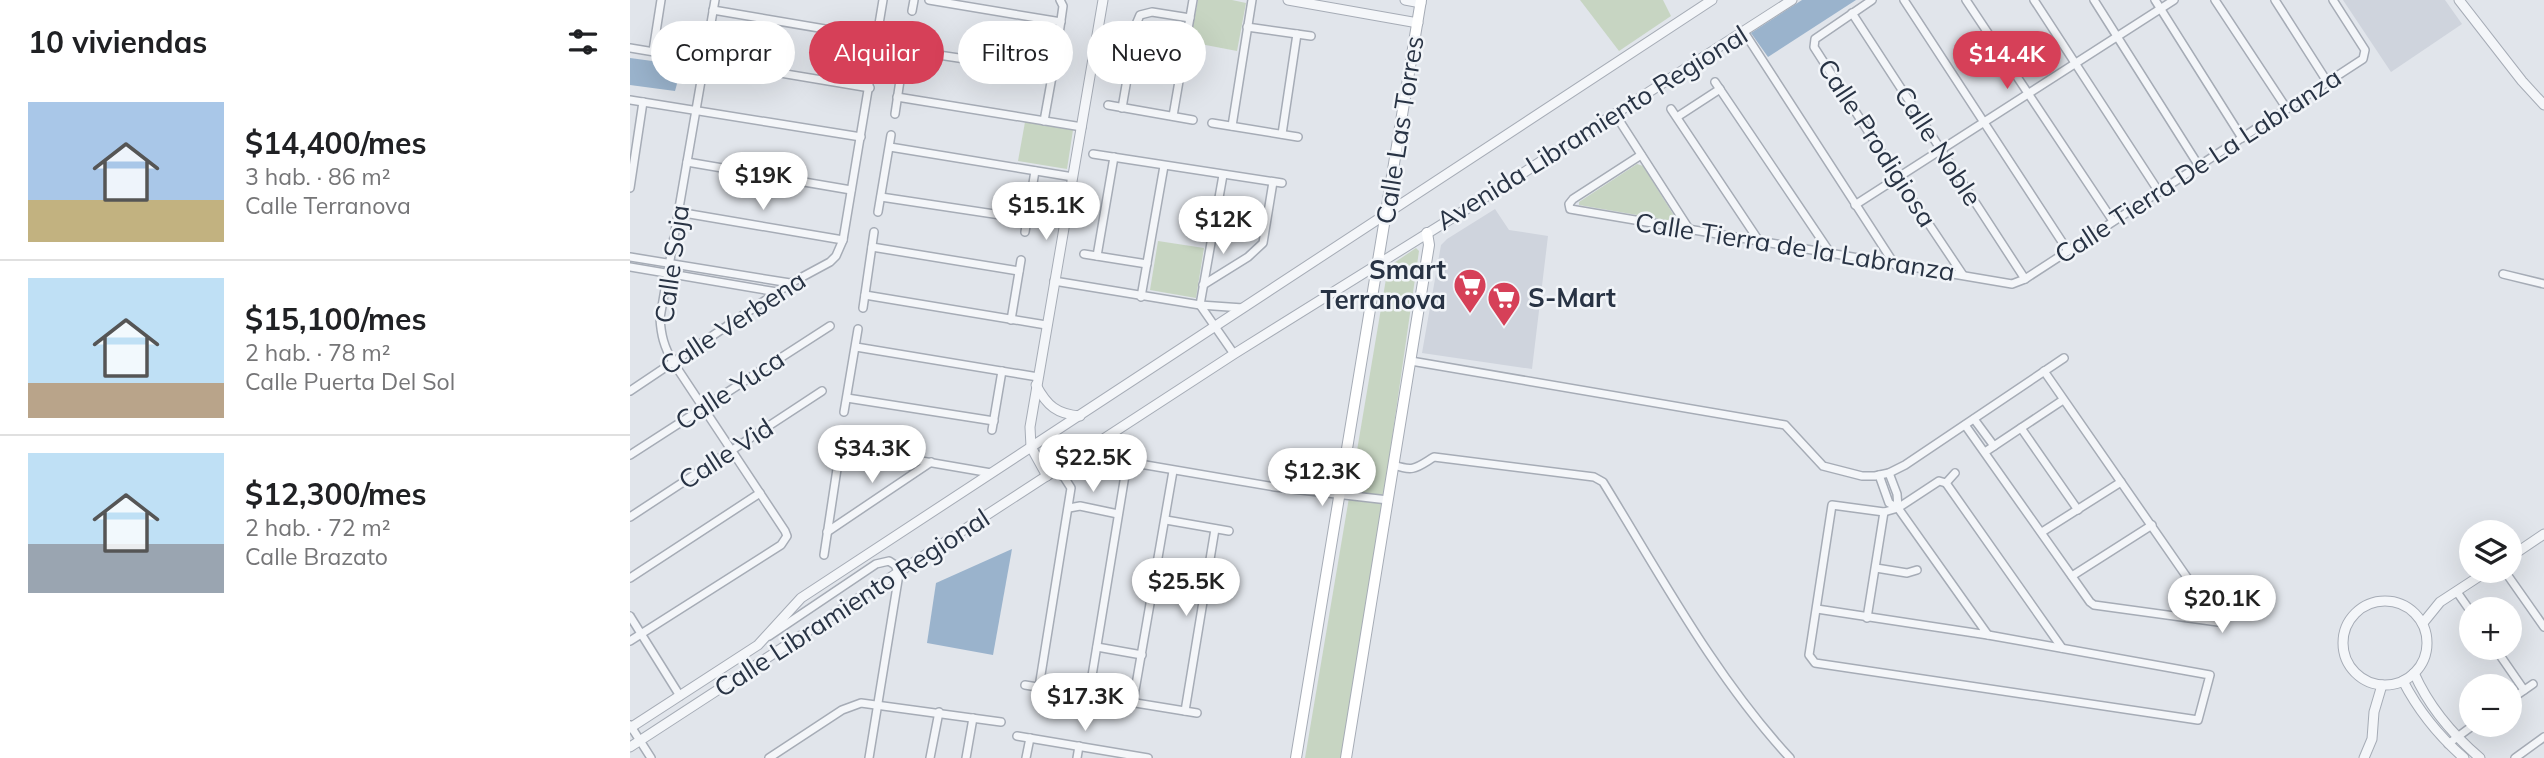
<!DOCTYPE html>
<html lang="es">
<meta charset="utf-8">
<style>
:root{--surface:#fff;--page:#f6f6f6;--text:#202124;--muted:#757577;--line:#e0e0e0;--accent:#d64058}
body{margin:0;font-family:Mulish,sans-serif;background:var(--page);color:var(--text);height:100vh;display:flex;flex-direction:column;font-size:26px;white-space:nowrap}
*{box-sizing:border-box;margin:0}
p{font-size:23px;color:var(--muted)}
.icon{flex:none;width:38px;height:38px;fill:none;stroke:currentColor;stroke-width:2;stroke-linecap:round;stroke-linejoin:round}
.map{position:relative;flex:1;overflow:hidden}
.side{display:flex;flex-direction:column;background:var(--surface);width:630px}
.side>*{flex:none}
.guide{position:absolute;left:21px;top:21px;width:665px;height:63px;display:flex;gap:14px}
.fabs{position:absolute;left:1829px;top:520px;display:grid;gap:14px}
.fabs a{display:grid;place-items:center;width:63px;height:63px;border-radius:50%;background:var(--surface);box-shadow:0 7px 28px #0002;font-size:35px}
.price{position:absolute;translate:-50% -60px;padding:0 16px;border-radius:24px;background:#fff;color:#222;font-size:23px;line-height:46px;filter:drop-shadow(0 2px 4px #0008)}
.price::after{content:'';position:absolute;left:50%;top:42px;width:21px;height:16px;margin-left:-10px;background:inherit;clip-path:polygon(0 0,100% 0,50% 100%)}
.price.selected{background:var(--accent);color:#fff}
ul{padding:0;list-style:none}
li{display:flex;align-items:center;gap:21px;height:175px;padding:0 28px}
li+li{border-top:2px solid var(--line)}
li span{display:grid;place-items:center;flex:none;width:196px;height:140px;border-radius:0px;color:#555}
li>.icon{margin-inline-start:auto}
span .icon{width:84px;height:84px;fill:#fffc;stroke-width:1}
li b{font-size:30px}
h2{display:flex;justify-content:space-between;align-items:center;height:84px;padding:0 28px;font-size:30px}
.chip{padding:0 24px;border-radius:32px;background:var(--surface);box-shadow:0 7px 28px #0002;font-size:24px;line-height:63px}
.chip.selected{background:var(--accent);color:#fff}
main{display:flex;flex:1;min-height:0}
.map>svg:first-child{display:block}
.built{fill:#cfd4dd}
.green{fill:#c7d5c2}
.water{fill:#9ab3cc}
.lines{fill:none;stroke-linecap:round;stroke-linejoin:round}
.minor-casing{stroke:#a6acb6;stroke-width:10}
.tertiary-casing{stroke:#a6acb6;stroke-width:11}
.secondary-casing{stroke:#a6acb6;stroke-width:12}
.minor{stroke:#f4f6f9;stroke-width:7}
.tertiary{stroke:#f4f6f9;stroke-width:9}
.secondary{stroke:#fff;stroke-width:10}
.labels{text-anchor:middle;stroke-width:5;stroke-linejoin:round;paint-order:stroke}
.street-label{font-size:26px;fill:#283344;stroke:#f1f4f8}
.poi-label{font-size:26px;font-weight:bold;fill:#283344;stroke:#f1f4f8;text-anchor:end}
</style>
<main>
<section class="side">
<h2>10 viviendas<svg class="icon" aria-label="filters" viewBox="0 0 24 24"><path d="M4 7h16M4 17h16"/><circle cx="9" cy="7" r="2"/><circle cx="15" cy="17" r="2"/></svg></h2>
<ul>
<li><span style="background:linear-gradient(#a9c7e8 70%,#c2b280 0)"><svg class="icon" aria-label="home" viewBox="0 0 24 24"><path d="M3 11l9-7 9 7M6 9v11h12V9"/></svg></span><div><b>$14,400/mes</b><p>3 hab. · 86 m²</p><p>Calle Terranova</p></div></li>
<li><span style="background:linear-gradient(#bfe0f5 75%,#b9a48a 0)"><svg class="icon" aria-label="home" viewBox="0 0 24 24"><path d="M3 11l9-7 9 7M6 9v11h12V9"/></svg></span><div><b>$15,100/mes</b><p>2 hab. · 78 m²</p><p>Calle Puerta Del Sol</p></div></li>
<li><span style="background:linear-gradient(#bfe0f5 65%,#9aa5b1 0)"><svg class="icon" aria-label="home" viewBox="0 0 24 24"><path d="M3 11l9-7 9 7M6 9v11h12V9"/></svg></span><div><b>$12,300/mes</b><p>2 hab. · 72 m²</p><p>Calle Brazato</p></div></li>
</ul>
</section>
<div class="map">
<svg width="1914" height="758" viewBox="0 0 1914 758">
<rect width="100%" height="100%" fill="#e1e5eb"/>
<g class="built">
<polygon points="1713,0 1815,0 1832,24 1761,72"/>
<polygon points="865,209 879,230 918,236 902,369 792,353 811,245 817,239"/>
</g>
<g class="green">
<polygon points="568,0 602,0 616,3 607,51 560,42"/>
<polygon points="950,0 1033,0 1041,16 989,51"/>
<polygon points="395,122 443,130 437,169 388,161"/>
<polygon points="1007,164 1013,166 1045,217 1042,221 949,205 949,202"/>
<polygon points="528,241 574,248 566,298 520,290"/>
<polygon points="786,248 789,251 716,758 675,758 758,267"/>
</g>
<g class="water">
<polygon points="1172,0 1226,0 1138,57 1121,33"/>
<polygon points="0,58 52,65 45,91 0,85"/>
<polygon points="382,549 363,655 297,643 306,583"/>
</g>
<g class="lines">
<defs>
<g id="minor">
<polyline points="299,0 431,22"/>
<polyline points="1242,0 1185,39 1184,47 1268,178 1333,275"/>
<polyline points="1274,0 1438,251"/>
<polyline points="1336,0 1483,221"/>
<polyline points="1404,0 1529,192"/>
<polyline points="1464,0 1569,166"/>
<polyline points="1525,0 1612,138"/>
<polyline points="1585,0 1657,109"/>
<polyline points="1645,0 1698,83"/>
<polyline points="83,10 248,38"/>
<polyline points="282,11 284,0"/>
<polyline points="1222,13 1395,279"/>
<polyline points="617,27 681,36"/>
<polyline points="1114,32 1265,265"/>
<polyline points="429,34 433,6 430,0"/>
<polyline points="0,48 240,88"/>
<polyline points="275,50 422,72"/>
<polyline points="23,51 31,0"/>
<polyline points="1085,82 1201,254"/>
<polyline points="267,97 452,127"/>
<polyline points="0,100 231,137"/>
<polyline points="478,105 563,120"/>
<polyline points="492,108 507,22 510,15 522,12 560,18"/>
<polyline points="1041,109 1129,241"/>
<polyline points="265,114 276,40"/>
<polyline points="985,114 1059,229"/>
<polyline points="543,116 563,0"/>
<polyline points="1047,117 1090,89"/>
<polyline points="414,121 425,60"/>
<polyline points="582,123 668,137"/>
<polyline points="602,126 622,0"/>
<polyline points="652,134 667,34"/>
<polyline points="260,147 443,177"/>
<polyline points="463,154 652,183"/>
<polyline points="1011,155 943,199 939,204 940,209 1382,284 1395,279 1733,59 1735,50 1703,0"/>
<polyline points="57,162 221,190"/>
<polyline points="0,188 13,102"/>
<polyline points="251,197 397,219"/>
<polyline points="1225,205 1544,0"/>
<polyline points="48,212 213,240"/>
<polyline points="248,212 261,135"/>
<polyline points="395,232 405,171"/>
<polyline points="242,247 389,271"/>
<polyline points="454,254 517,264"/>
<polyline points="467,256 484,157"/>
<polyline points="0,257 160,283"/>
<polyline points="0,267 147,292"/>
<polyline points="1873,274 1914,284"/>
<polyline points="424,281 570,305 613,308"/>
<polyline points="573,285 618,257 633,243 643,182"/>
<polyline points="235,295 416,325"/>
<polyline points="511,297 534,166"/>
<polyline points="570,305 593,175"/>
<polyline points="570,305 604,354"/>
<polyline points="233,308 244,232"/>
<polyline points="381,320 391,260"/>
<polyline points="226,347 408,377"/>
<polyline points="781,361 1155,425 1193,466 1232,476 1245,476 1259,473 1275,465 1434,358"/>
<polyline points="0,391 161,283 200,262 206,256 213,240 253,0"/>
<polyline points="217,398 364,421"/>
<polyline points="214,412 228,329"/>
<polyline points="1344,419 1364,446"/>
<polyline points="1335,425 1460,602 1464,605 1588,622 1414,371"/>
<polyline points="1391,428 1448,510"/>
<polyline points="362,430 372,371"/>
<polyline points="210,447 361,473"/>
<polyline points="1355,452 1433,400"/>
<polyline points="451,454 645,487 758,500"/>
<polyline points="0,455 200,326"/>
<path d="M764,465C784,472 786,468 804,457L964,477L973,482C1031,576 1085,677 1160,758"/>
<polyline points="1259,473 1267,494 1268,508"/>
<polyline points="1325,473 1316,483 1309,481 1268,508 1254,512 1202,505 1179,655 1185,663 1568,720 1580,675 1358,635"/>
<polyline points="1316,483 1432,648"/>
<polyline points="439,508 450,506 488,514"/>
<polyline points="0,517 192,391"/>
<polyline points="536,520 599,531"/>
<polyline points="197,532 301,462"/>
<polyline points="1412,532 1491,482"/>
<polyline points="194,555 212,436"/>
<polyline points="1246,568 1277,573 1287,570"/>
<polyline points="1874,570 1914,627"/>
<polyline points="1442,576 1522,525"/>
<polyline points="0,578 130,493"/>
<polyline points="1827,592 1841,612"/>
<polyline points="1187,609 1358,635 1268,508 1259,503 1249,475"/>
<polyline points="0,616 50,696"/>
<polyline points="1237,618 1254,512"/>
<polyline points="139,636 246,564 259,561 265,565 269,574 239,758"/>
<path d="M0,641L151,545L157,536L155,531L43,362C34,347 31,335 30,318L85,0"/>
<polyline points="467,647 512,655"/>
<polyline points="1865,648 1894,690"/>
<polyline points="395,685 567,713"/>
<polyline points="409,687 441,488 434,477 423,472"/>
<polyline points="459,694 497,463"/>
<polyline points="1880,700 1903,684"/>
<polyline points="503,702 543,471"/>
<polyline points="555,711 585,529"/>
<polyline points="0,725 21,758"/>
<polyline points="387,736 518,758"/>
<polyline points="1818,744 1845,724"/>
<polyline points="139,758 212,710 231,703 371,722"/>
<polyline points="300,758 309,712"/>
<polyline points="336,758 343,718"/>
<polyline points="396,758 400,738"/>
<polyline points="447,758 449,746"/>
<polyline points="1885,758 1914,737"/>
</g>
<g id="tertiary">
<polyline points="658,0 788,23"/>
<polyline points="775,0 791,3"/>
<polyline points="1829,0 1892,81 1914,105"/>
<path d="M406,385C417,406 427,414 450,416"/>
<polyline points="417,476 401,447 400,427 473,0"/>
<polyline points="1880,557 1914,534"/>
<circle cx="1755" cy="643" r="42"/>
<polyline points="1793,623 1810,602 1859,570"/>
<path d="M1784,673C1799,707 1822,734 1850,758"/>
<path d="M1773,681C1788,710 1810,737 1834,758"/>
<polyline points="0,728 128,645 171,598 1082,0"/>
<polyline points="0,747 604,354 851,200 1162,0"/>
<polyline points="1734,758 1742,739 1744,712 1752,685"/>
</g>
<g id="secondary">
<polyline points="666,758 791,0"/>
<polyline points="716,758 799,245 797,233"/>
</g>
</defs>
<use href="#minor" class="minor-casing"/>
<use href="#tertiary" class="tertiary-casing"/>
<use href="#secondary" class="secondary-casing"/>
<use href="#minor" class="minor"/>
<use href="#tertiary" class="tertiary"/>
<use href="#secondary" class="secondary"/>
</g>
<defs>
<symbol id="supermarket-pin" viewBox="-11 -11 22 30"><path d="M0 17L-7.5 6A9.5 9.5 0 1 1 7.5 6Z" fill="#d64058" stroke="#f1f4f8"/><path d="M-6-5.5h2.5l.6 2H6L4.5 2H-2.5L-4.4-4H-6ZM-1.5 3.2a1.3 1.3 0 1 0 .1 0ZM3 3.2a1.3 1.3 0 1 0 .1 0Z" fill="#fff"/></symbol>
</defs>
<g fill-rule="evenodd">
<use href="#supermarket-pin" x="821" y="266" width="38" height="52"/>
<use href="#supermarket-pin" x="855" y="279" width="38" height="52"/>
</g>
<g class="labels">
<g class="street-label">
<text transform="translate(962 128) rotate(-32)" y="9">Avenida Libramiento Regional</text>
<text transform="translate(770 130) rotate(-81)" y="9">Calle Las Torres</text>
<text transform="translate(1247 143) rotate(57)" y="9">Calle Prodigiosa</text>
<text transform="translate(1308 146) rotate(57)" y="9">Calle Noble</text>
<text transform="translate(1568 166) rotate(-33)" y="9">Calle Tierra De La Labranza</text>
<text transform="translate(1165 247) rotate(9)" y="9">Calle Tierra de la Labranza</text>
<text transform="translate(42 264) rotate(-82)" y="9">Calle Soja</text>
<text transform="translate(103 323) rotate(-33)" y="9">Calle Verbena</text>
<text transform="translate(100 390) rotate(-33)" y="9">Calle Yuca</text>
<text transform="translate(96 454) rotate(-33)" y="9">Calle Vid</text>
<text transform="translate(222 603) rotate(-33)" y="9">Calle Libramiento Regional</text>
</g>
<g class="poi-label">
<text x="816" y="279">Smart<tspan x="816" dy="30">Terranova</tspan></text>
<text x="898" y="307" text-anchor="start">S-Mart</text>
</g>
</g>
</svg>
<div class="fabs">
<a><svg class="icon" aria-label="layers" viewBox="0 0 24 24"><path d="M12 4l9 5-9 5-9-5zM3 14l9 5 9-5"/></svg></a>
<a>+</a>
<a>−</a>
</div>
<b class="price selected" style="left:1377px;top:91px">$14.4K</b>
<b class="price" style="left:133px;top:212px">$19K</b>
<b class="price" style="left:416px;top:242px">$15.1K</b>
<b class="price" style="left:593px;top:256px">$12K</b>
<b class="price" style="left:242px;top:485px">$34.3K</b>
<b class="price" style="left:463px;top:494px">$22.5K</b>
<b class="price" style="left:692px;top:508px">$12.3K</b>
<b class="price" style="left:556px;top:618px">$25.5K</b>
<b class="price" style="left:1592px;top:635px">$20.1K</b>
<b class="price" style="left:455px;top:733px">$17.3K</b>
<div class="guide">
<a class="chip">Comprar</a>
<a class="chip selected">Alquilar</a>
<a class="chip">Filtros</a>
<a class="chip">Nuevo</a>
</div>
</div>
</main>
